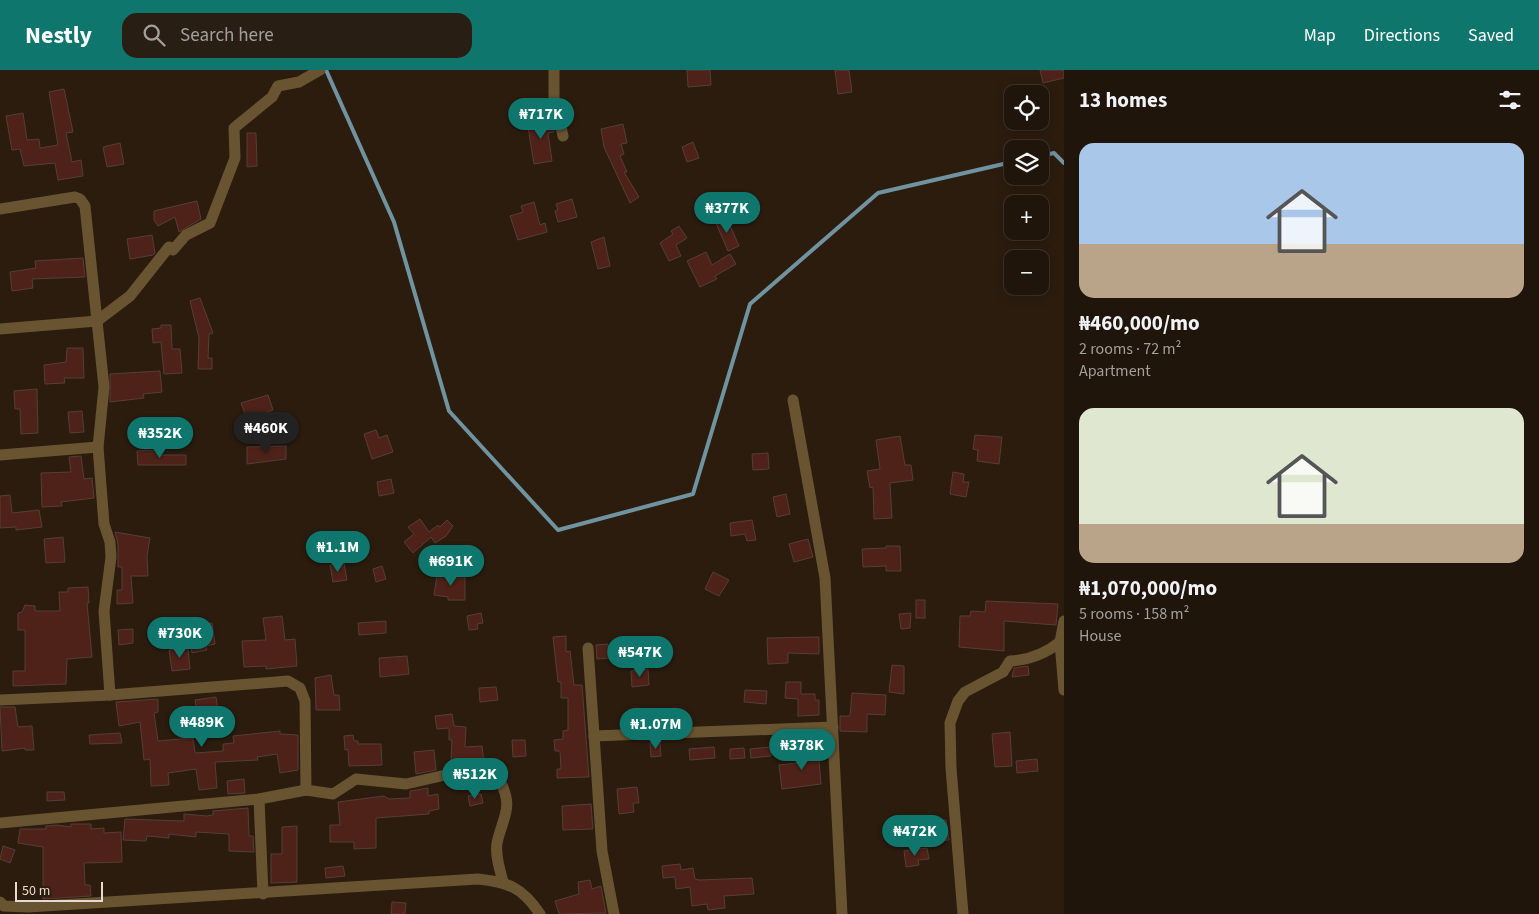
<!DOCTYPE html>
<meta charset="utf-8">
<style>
:root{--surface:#20150a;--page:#281e13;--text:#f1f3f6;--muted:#a29f9c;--line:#3d342b;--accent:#0f766e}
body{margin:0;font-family:"Source Sans 3",sans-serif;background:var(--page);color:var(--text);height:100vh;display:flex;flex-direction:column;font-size:19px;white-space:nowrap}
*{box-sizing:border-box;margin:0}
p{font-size:16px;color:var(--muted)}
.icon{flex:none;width:28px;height:28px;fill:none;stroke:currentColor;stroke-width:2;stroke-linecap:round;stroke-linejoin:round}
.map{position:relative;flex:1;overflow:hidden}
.sheet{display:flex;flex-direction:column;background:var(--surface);width:475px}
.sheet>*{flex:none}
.controls{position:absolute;left:1004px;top:15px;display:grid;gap:10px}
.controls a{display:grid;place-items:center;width:45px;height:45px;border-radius:10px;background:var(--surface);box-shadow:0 2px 12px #0003,0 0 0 1px var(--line);font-size:25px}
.scale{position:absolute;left:15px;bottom:12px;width:88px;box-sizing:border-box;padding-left:5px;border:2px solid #e5dad1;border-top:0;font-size:14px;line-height:18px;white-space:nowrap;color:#e5dad1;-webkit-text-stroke:4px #2b1c0e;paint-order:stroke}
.price{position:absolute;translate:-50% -42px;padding:0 11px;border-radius:18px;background:var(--accent);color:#fff;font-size:16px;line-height:32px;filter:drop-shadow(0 1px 2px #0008)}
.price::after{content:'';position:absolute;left:50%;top:30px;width:15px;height:11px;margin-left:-8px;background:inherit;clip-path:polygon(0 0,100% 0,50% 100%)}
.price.current{background:#222;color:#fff}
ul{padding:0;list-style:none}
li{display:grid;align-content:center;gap:10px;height:265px;padding:0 15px}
li span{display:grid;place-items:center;height:155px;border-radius:15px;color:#555}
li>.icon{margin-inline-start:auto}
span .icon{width:90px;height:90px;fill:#fffc;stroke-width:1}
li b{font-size:21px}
h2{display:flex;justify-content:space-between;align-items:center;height:60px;padding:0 15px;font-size:21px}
header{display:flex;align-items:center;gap:30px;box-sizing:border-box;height:70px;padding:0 25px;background:var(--accent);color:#fff}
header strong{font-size:24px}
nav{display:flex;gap:28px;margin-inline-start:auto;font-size:18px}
.search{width:350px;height:45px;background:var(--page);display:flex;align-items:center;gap:12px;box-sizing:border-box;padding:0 18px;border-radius:15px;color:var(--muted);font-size:19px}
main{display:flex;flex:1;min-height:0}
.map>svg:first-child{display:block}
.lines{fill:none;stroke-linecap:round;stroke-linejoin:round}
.stream{stroke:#6f939f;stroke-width:4}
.building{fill:#4e2219;stroke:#553e39}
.minor{stroke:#695431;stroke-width:11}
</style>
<header>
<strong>Nestly</strong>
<div class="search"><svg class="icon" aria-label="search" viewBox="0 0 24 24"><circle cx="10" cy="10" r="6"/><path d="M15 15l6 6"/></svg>Search here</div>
<nav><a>Map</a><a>Directions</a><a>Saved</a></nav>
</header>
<main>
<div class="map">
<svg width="1064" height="844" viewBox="0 0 1064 844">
<rect width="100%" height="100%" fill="#2b1c0e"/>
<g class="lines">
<g class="stream">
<polyline points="326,0 394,152 449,341 558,460 693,424 750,234 878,123 1012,92"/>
<polyline points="1040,86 1054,83 1064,93"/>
</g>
</g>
<g class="building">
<polygon points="687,0 710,0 711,15 688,17"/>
<polygon points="835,0 849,0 852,22 838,24"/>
<polygon points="1040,0 1064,0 1064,8 1043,13"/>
<polygon points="64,19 73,62 66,63 72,92 81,90 83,106 58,110 55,93 24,96 20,79 12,80 6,46 23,43 27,70 39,69 40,78 58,75 49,22"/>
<polygon points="551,48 554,62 548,63 552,91 534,94 527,51"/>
<polygon points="623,54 627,73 621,74 624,84 620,86 627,102 624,102 639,127 630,133 604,77 601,59"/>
<polygon points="247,63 256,63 257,96 247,97"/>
<polygon points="693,72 699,88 687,92 682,77"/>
<polygon points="120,73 124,94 107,97 103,77"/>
<polygon points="572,129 577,147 558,152 555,141 558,140 556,134"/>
<polygon points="197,131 201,149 179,162 175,147 158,156 154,150 154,141"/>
<polygon points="534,132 540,155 545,153 547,162 518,170 510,146 523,142 521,136"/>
<polygon points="726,146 739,176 728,181 715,151"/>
<polygon points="679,156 687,168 676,175 681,186 669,191 660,173 673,164 671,161"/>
<polygon points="152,165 155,183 153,185 130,189 127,169"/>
<polygon points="604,167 610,196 598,199 591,172"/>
<polygon points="706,182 712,195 730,184 736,194 715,206 717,209 700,217 687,191"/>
<polygon points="83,188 85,207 32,209 33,218 12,221 10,202 36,198 35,191"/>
<polygon points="200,228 213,263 209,264 208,288 212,288 212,299 198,299 199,268 190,231"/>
<polygon points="161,255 171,255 172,279 180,279 182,303 164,304 161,272 153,273 152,259 161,258"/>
<polygon points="67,278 83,278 84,308 64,308 65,313 45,314 44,295 66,292"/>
<polygon points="160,301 162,322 143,324 144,328 110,332 110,304"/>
<polygon points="37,319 38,363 21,364 20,339 15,339 14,321"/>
<polygon points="268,325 273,340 247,349 241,333"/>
<polygon points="82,341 84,362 70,363 68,342"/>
<polygon points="376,360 379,368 387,365 393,382 372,389 364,364"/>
<polygon points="975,365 1002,367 999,394 977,391 978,380 973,379"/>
<polygon points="900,366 905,395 911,395 913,410 890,413 892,448 874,449 873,417 870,418 867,401 880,399 876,370"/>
<polygon points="286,376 286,389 247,394 247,377"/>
<polygon points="159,380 159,385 186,385 186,395 138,395 137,381"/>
<polygon points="768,383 769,399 753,400 752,384"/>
<polygon points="81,386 84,409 92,408 94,428 61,432 62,436 42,437 41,403 71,402 69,387"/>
<polygon points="953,402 964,404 963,412 969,412 966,427 950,424"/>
<polygon points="391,409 394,423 379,426 377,412"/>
<polygon points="786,424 790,444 777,447 773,427"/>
<polygon points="10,425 12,443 39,440 42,457 16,460 16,457 0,458 0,426"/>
<polygon points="420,449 429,462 438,455 440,457 447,450 453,456 446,466 435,473 431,467 413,483 404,472 414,464 408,457"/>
<polygon points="752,450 756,470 747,471 745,464 731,466 730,453"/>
<polygon points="115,462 150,468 147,486 148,506 131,506 133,533 117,534 117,520 122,520 122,497 118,497 118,474"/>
<polygon points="63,467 65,492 46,493 44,469"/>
<polygon points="808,469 813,487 794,492 789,474"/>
<polygon points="886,476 900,476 901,501 886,501 886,496 863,497 862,479 886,478"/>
<polygon points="344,493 347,510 333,512 330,495"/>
<polygon points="382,496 386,509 376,512 373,499"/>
<polygon points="451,502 465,505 465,530 448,530 448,527 434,525 437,505 450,507"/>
<polygon points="713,502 729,510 719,526 705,519"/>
<polygon points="88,517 89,533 87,533 92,587 67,589 66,614 13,616 13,601 25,601 25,560 18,560 18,543 22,542 25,535 35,536 35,541 60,541 59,522 68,522 68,518"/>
<rect x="916" y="530" width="9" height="18"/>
<polygon points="986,531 1058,534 1056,555 1004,551 1004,581 959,577 960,546 970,546 971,541 985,542"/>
<polygon points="481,543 483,553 477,554 478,559 469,560 467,546"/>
<polygon points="911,543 910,558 901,559 899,544"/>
<polygon points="282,546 285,570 295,569 297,596 266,599 266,596 244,597 242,571 266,570 263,548"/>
<polygon points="386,551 386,563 359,565 358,553"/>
<polygon points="212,553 215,574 206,576 207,580 192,583 188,557"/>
<polygon points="133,559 133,573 119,575 118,560"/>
<polygon points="566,566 566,582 570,581 574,615 582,615 589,707 557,708 557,699 561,699 560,681 555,681 554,670 563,669 563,661 568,660 568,628 561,628 561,612 558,612 553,567"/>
<polygon points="819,567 819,584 788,583 788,593 768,594 767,568"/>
<polygon points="608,574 609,588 597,589 596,575"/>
<polygon points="188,578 190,599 172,601 169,580"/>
<polygon points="407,586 409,604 380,607 379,588"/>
<polygon points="892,595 904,596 904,624 889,622"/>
<polygon points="1028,596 1029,605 1012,607 1014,598"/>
<polygon points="648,599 649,615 632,617 631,601"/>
<polygon points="331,605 334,625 339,625 340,640 316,640 315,608"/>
<polygon points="786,612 801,612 801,624 815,624 815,630 819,630 819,645 798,646 798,629 785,628"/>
<polygon points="496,617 498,630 480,632 479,618"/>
<polygon points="745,620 767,621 766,634 744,632"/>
<polygon points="852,623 886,625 885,645 867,644 867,662 840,661 840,646 850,646"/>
<polygon points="216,627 219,647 198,650 195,630"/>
<polygon points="158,629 158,642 154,643 158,671 193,668 195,683 223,681 223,674 234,673 233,666 280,661 280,664 298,665 298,700 280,703 277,684 257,687 258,690 215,692 217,718 199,720 196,699 168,703 169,715 151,716 150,689 144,690 140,652 119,656 116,632"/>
<polygon points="0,637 15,637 18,657 32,656 34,680 25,680 25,678 2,681"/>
<polygon points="452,644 454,656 466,657 465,677 482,676 484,693 451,690 452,670 449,670 449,658 437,659 435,646"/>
<polygon points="1010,662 1012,696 995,697 992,664"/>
<polygon points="120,663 122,673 90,674 89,665"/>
<polygon points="353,665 354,671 358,671 358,674 381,674 382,695 349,696 348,679 345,680 344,666"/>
<polygon points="512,670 525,670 526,686 513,687"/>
<polygon points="660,672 661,686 651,687 650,673"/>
<polygon points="714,677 715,688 690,690 689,679"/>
<polygon points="770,677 771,686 751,688 750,679"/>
<polygon points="744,678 745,688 730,689 730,679"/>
<polygon points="818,679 821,714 782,719 779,695 797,693 796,681"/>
<polygon points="434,680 436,700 416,704 414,682"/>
<polygon points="1037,689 1038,701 1017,703 1016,691"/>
<polygon points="244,709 245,723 228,724 227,711"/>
<polygon points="637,717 639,733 633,733 634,742 619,744 617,719"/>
<polygon points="428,718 428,726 438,724 439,739 429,741 429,744 376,748 376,778 354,779 354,772 330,772 330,755 340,755 338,732 384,726 389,729 410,728 410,721"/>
<polygon points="47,722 64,722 65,730 47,731"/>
<polygon points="481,724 483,733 470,736 468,726"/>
<polygon points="591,734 593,759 563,760 562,736"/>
<polygon points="248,738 249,766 253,766 254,782 229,781 229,764 196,762 196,767 169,764 169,768 147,766 146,771 123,770 125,749 184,751 184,744 207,746 213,745 213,741"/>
<polygon points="946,750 949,770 934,771 933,751"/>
<polygon points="71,754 91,754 91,759 104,758 104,763 121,762 122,792 84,793 85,815 90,815 91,826 43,829 43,777 18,773 20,759 46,759 46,756 57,755 71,757"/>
<polygon points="297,756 297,812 271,813 271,784 282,784 282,757"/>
<polygon points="3,776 15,780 10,793 0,789"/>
<polygon points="927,778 929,789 918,790 919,795 906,797 904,781"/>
<polygon points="680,794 681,800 693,798 695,809 699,810 752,808 754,824 724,826 725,838 708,840 707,834 692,836 690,817 676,819 675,807 663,808 662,796"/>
<polygon points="343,796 345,806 326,808 325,798"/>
<polygon points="590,810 592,819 601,816 606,843 559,844 555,831 579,824 578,812"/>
<polygon points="392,832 406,833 405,844 391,844"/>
</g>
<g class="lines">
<g class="minor">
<polyline points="554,0 554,27 563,66"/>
<polyline points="0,139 75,127 80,129 85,136 97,251 0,259"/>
<polyline points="793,330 825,508 842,844"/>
<polyline points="0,385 98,377"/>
<polyline points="1060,572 1064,620"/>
<polyline points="588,578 602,781 614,844"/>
<polyline points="110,625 104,541 111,487 110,472 104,454 98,377 104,317 97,251 130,226 169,177 173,180 186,165 210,153 235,88 234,58 272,27 278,16 299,12 320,0"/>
<polyline points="0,630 110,625 288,611 300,618 305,631 306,720"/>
<polyline points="594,666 833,657"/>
<polyline points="259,729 263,824"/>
<path d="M0,753L259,729L306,720L333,724L356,709L406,714L454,703H477L500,711C514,738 503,746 497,773C495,786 500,799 503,812"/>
<path d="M0,832L4,836L28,837L478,809C508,812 522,817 540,844"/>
<path d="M963,844L951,698L950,653L958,631L965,622L1003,602L1010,591C1029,590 1045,584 1060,572L1064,551"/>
</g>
</g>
</svg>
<div class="controls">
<a><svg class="icon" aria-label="locate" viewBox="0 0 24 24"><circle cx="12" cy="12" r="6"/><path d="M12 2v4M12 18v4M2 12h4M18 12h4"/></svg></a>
<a><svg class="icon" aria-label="layers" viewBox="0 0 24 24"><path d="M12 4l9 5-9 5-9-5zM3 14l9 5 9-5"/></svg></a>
<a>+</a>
<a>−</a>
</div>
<div class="scale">50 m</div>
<b class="price" style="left:541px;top:70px">₦717K</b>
<b class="price" style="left:727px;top:164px">₦377K</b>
<b class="price current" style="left:266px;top:384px">₦460K</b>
<b class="price" style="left:160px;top:389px">₦352K</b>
<b class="price" style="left:338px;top:503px">₦1.1M</b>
<b class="price" style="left:451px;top:517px">₦691K</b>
<b class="price" style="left:180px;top:589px">₦730K</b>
<b class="price" style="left:640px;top:608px">₦547K</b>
<b class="price" style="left:202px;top:678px">₦489K</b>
<b class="price" style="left:656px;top:680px">₦1.07M</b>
<b class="price" style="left:802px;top:701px">₦378K</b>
<b class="price" style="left:475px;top:730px">₦512K</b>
<b class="price" style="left:915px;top:787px">₦472K</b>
</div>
<section class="sheet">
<h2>13 homes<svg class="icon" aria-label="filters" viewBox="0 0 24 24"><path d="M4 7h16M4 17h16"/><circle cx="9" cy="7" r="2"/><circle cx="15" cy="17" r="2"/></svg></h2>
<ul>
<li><span style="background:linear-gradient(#a9c7e8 65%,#b9a48a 0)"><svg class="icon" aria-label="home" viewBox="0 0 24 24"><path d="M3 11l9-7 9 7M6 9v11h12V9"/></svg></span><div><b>₦460,000/mo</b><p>2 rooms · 72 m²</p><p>Apartment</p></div></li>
<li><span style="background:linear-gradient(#dfe7d0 75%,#b9a48a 0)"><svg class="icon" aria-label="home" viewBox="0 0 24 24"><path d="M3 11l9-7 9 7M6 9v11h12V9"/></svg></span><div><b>₦1,070,000/mo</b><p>5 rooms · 158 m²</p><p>House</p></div></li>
</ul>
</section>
</main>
